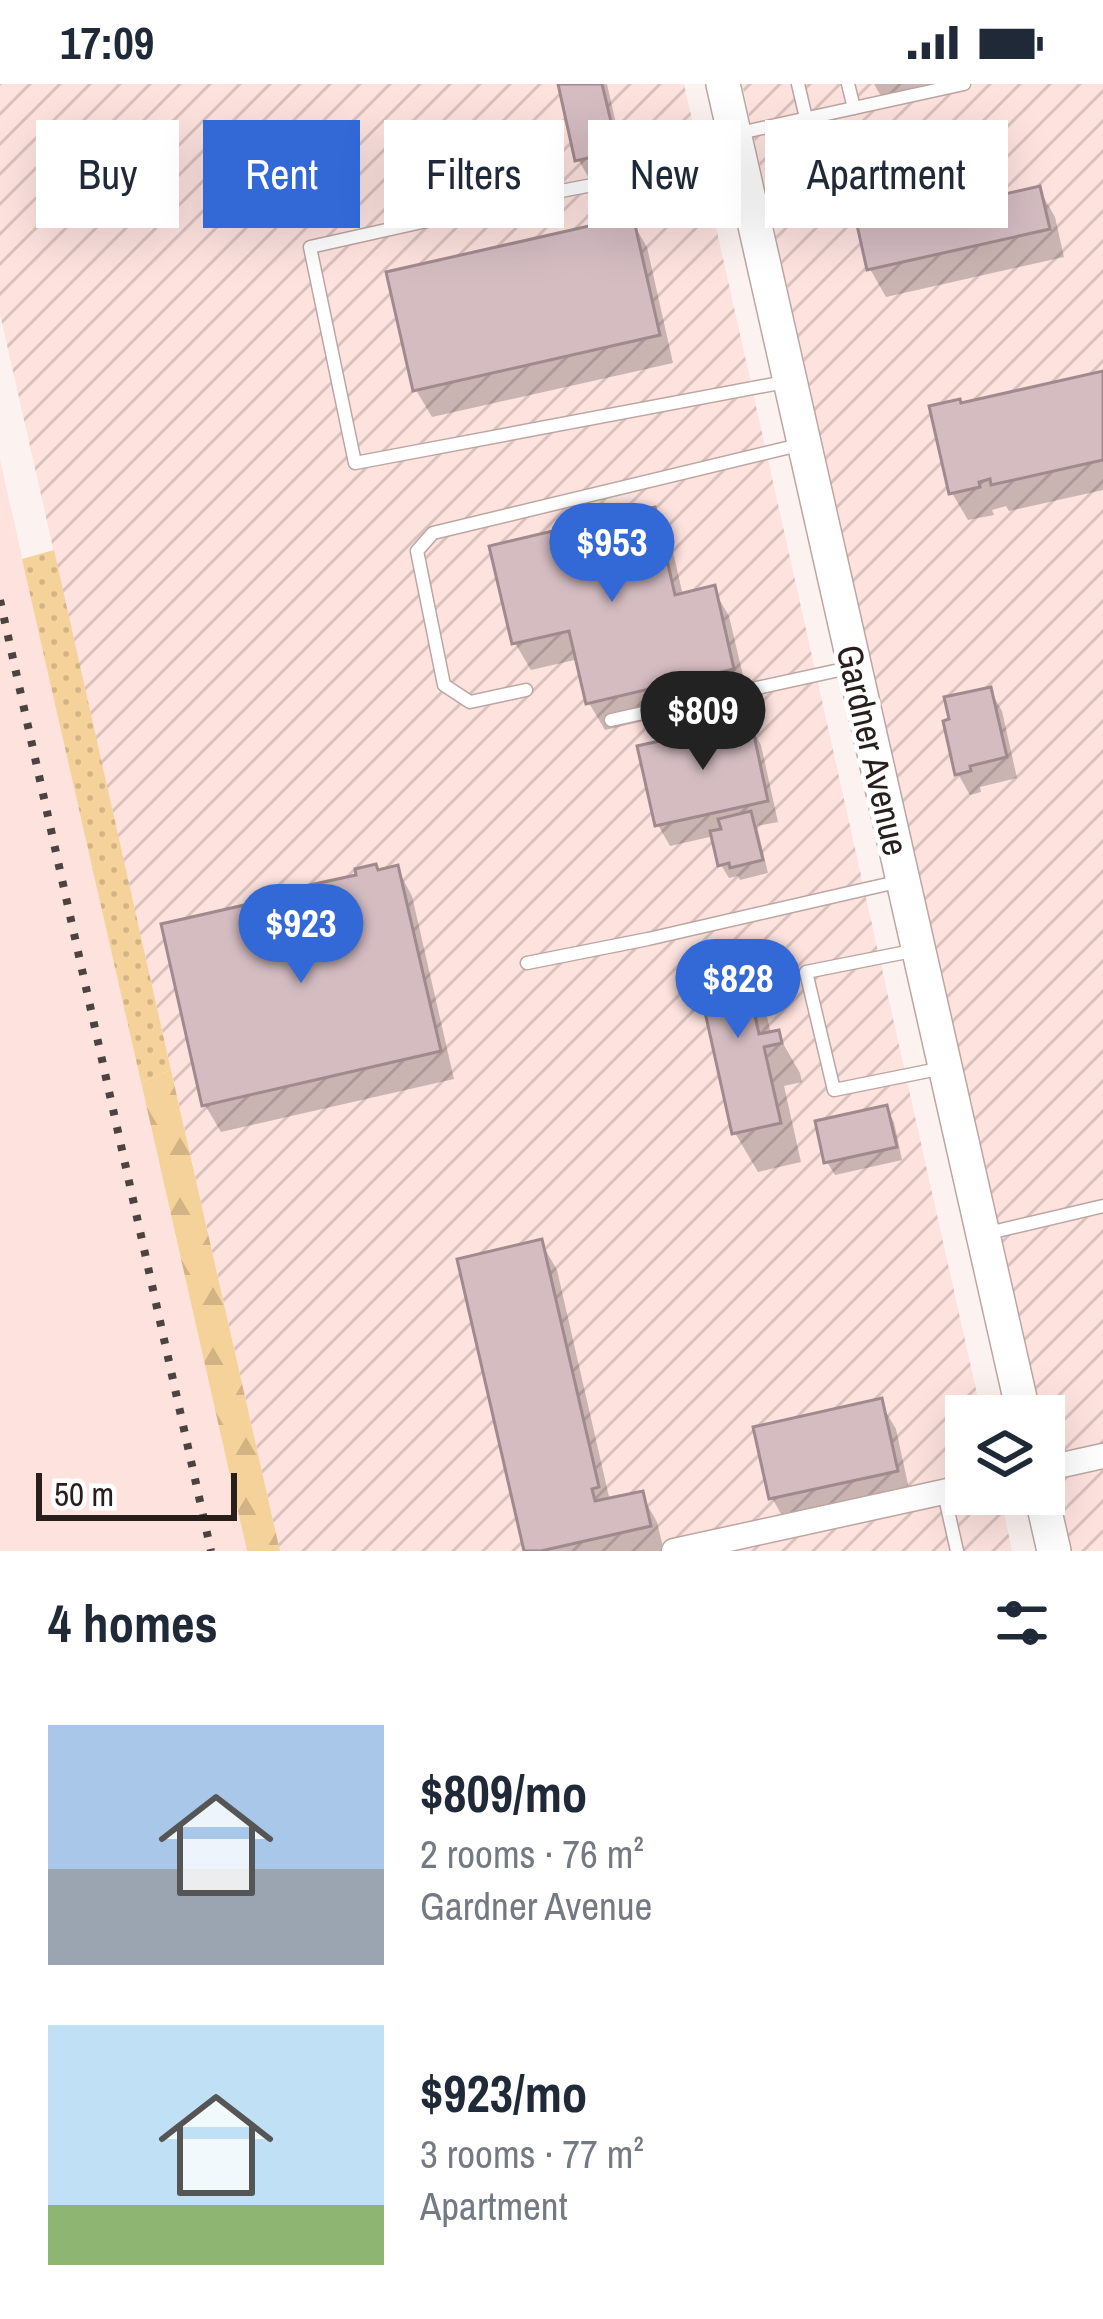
<!DOCTYPE html>
<meta charset="utf-8">
<style>
:root{--surface:#fff;--page:#f2f2f3;--text:#1f2937;--muted:#747a83;--accent:#3368d7}
body{margin:0;font-family:"Archivo Narrow",sans-serif;background:var(--page);color:var(--text);height:100vh;display:flex;flex-direction:column;font-size:45px;white-space:nowrap}
*{box-sizing:border-box;margin:0}
p{font-size:39px;color:var(--muted)}
.icon{flex:none;width:66px;height:66px;fill:none;stroke:currentColor;stroke-width:2;stroke-linecap:round;stroke-linejoin:round}
.map{position:relative;height:1467px;overflow:hidden}
.side{display:flex;flex-direction:column;background:var(--surface);flex:1}
.side>*{flex:none}
.top-card{position:absolute;left:36px;top:36px;width:1032px;height:108px;display:flex;gap:24px}
.fabs{position:absolute;left:945px;top:1311px;display:grid;gap:24px}
.fabs a{display:grid;place-items:center;width:120px;height:120px;border-radius:0px;background:var(--surface);box-shadow:0 12px 48px #0002;font-size:60px}
.scale{position:absolute;left:36px;bottom:30px;width:201px;box-sizing:border-box;padding-left:12px;border:6px solid #281f1d;border-top:0;font-size:33px;line-height:42px;white-space:nowrap;color:#281f1d;-webkit-text-stroke:9px #fff;paint-order:stroke}
.price{position:absolute;translate:-50% -102px;padding:0 27px;border-radius:42px;background:var(--accent);color:#fff;font-size:39px;line-height:78px;filter:drop-shadow(0 3px 6px #0008)}
.price::after{content:'';position:absolute;left:50%;top:72px;width:36px;height:27px;margin-left:-18px;background:inherit;clip-path:polygon(0 0,100% 0,50% 100%)}
.price.current{background:#222;color:#fff}
ul{padding:0;list-style:none}
li{display:flex;align-items:center;gap:36px;height:300px;padding:0 48px}
li span{display:grid;place-items:center;flex:none;width:336px;height:240px;border-radius:0px;color:#555}
li>.icon{margin-inline-start:auto}
span .icon{width:144px;height:144px;fill:#fffc;stroke-width:1}
li b{font-size:51px}
h2{display:flex;justify-content:space-between;align-items:center;height:144px;padding:0 48px;font-size:51px}
.chip{padding:0 42px;border-radius:0px;background:var(--surface);box-shadow:0 12px 48px #0002;font-size:42px;line-height:108px}
.chip.current{background:var(--accent);color:#fff}
.status{display:flex;justify-content:space-between;align-items:center;height:84px;padding:0 60px;background:var(--surface);direction:ltr}
.status svg{height:33px;fill:currentColor}
.map>svg:first-child{display:block}
.built{fill:#fde2de}
.industrial{fill:url(#industrial-furrows)}
.grass{fill:url(#grass-dots)}
.forest{fill:url(#forest-firs)}
.shadow{fill:#0003}
.building{fill:#d4bcc1;stroke:#a18a8e;stroke-width:3}
.lines{fill:none;stroke-linecap:round;stroke-linejoin:round}
.lane-casing{stroke:#bda6a2;stroke-width:15}
.street-casing{stroke:#bda6a2;stroke-width:27}
.secondary-casing{stroke:#bda6a2;stroke-width:36}
.lane{stroke:#fff;stroke-width:12}
.street{stroke:#fff;stroke-width:24}
.secondary{stroke:#fff;stroke-width:33}
.rail{stroke:#4c4240;stroke-width:8;stroke-dasharray:6 12;stroke-linecap:butt}
.labels{text-anchor:middle;stroke-width:10;stroke-linejoin:round;paint-order:stroke}
.street-label{font-size:36px;fill:#281f1d;stroke:#fff}
</style>
<div class="status"><b>17:09</b><svg viewBox="0 0 49 12"><path d="M0 12V9h3v3zM5 12V6h3v6zM10 12V3h3v9zM15 12V0h3v12zM26 1h20v11H26zM47 4h2v5h-2z"/></svg></div>
<div class="map">
<svg width="1103" height="1467" viewBox="0 0 1103 1467">
<defs>
<pattern id="industrial-furrows" width="10" height="10" patternUnits="userSpaceOnUse" patternTransform="scale(3)"><rect width="10" height="10" fill="#fde2de"/><path d="M-1 1l2-2M0 10L10 0M9 11l2-2" fill="none" stroke="#d9c1be"/></pattern>
<pattern id="grass-dots" width="8" height="8" patternUnits="userSpaceOnUse" patternTransform="scale(3)"><rect width="8" height="8" fill="#f5d29a"/><path d="M2 2h.1M6 6h.1" fill="none" stroke="#d2b484" stroke-width="1.8" stroke-linecap="round"/></pattern>
<pattern id="forest-firs" width="22" height="20" patternUnits="userSpaceOnUse" patternTransform="scale(3)"><rect width="22" height="20" fill="#f5d29a"/><path d="M5 1l3.5 6h-7zM16 11l3.5 6h-7z" fill="#d2b484"/></pattern>
</defs>
<rect width="100%" height="100%" fill="#fcf2f0"/>
<polygon class="built" points="0,376 141,998 247,1467 0,1467"/>
<g class="industrial">
<polygon points="0,0 684,0 982,1332 966,1332 966,1410 1000,1410 1012,1467 280,1467 0,230"/>
<polygon points="742,0 1103,0 1103,1467 1069,1467 1044,1353 1044,1332 1039,1332"/>
</g>
<polygon class="grass" points="54,466 171,986 141,998 22,475"/>
<polygon class="forest" points="171,986 280,1467 247,1467 141,998"/>
<g class="shadow">
<polygon points="561,0 607,0 627,87 590,96 578,75"/>
<polygon points="874,0 953,0 885,19"/>
<polygon points="920,52 936,79 946,126 1039,105 1055,133 1064,173 886,213 870,185 851,102 843,87 838,65 852,66"/>
<polygon points="631,136 647,163 673,279 432,333 416,306"/>
<polygon points="1103,290 1103,406 1009,427 1006,422 992,426 994,431 968,436 952,409 961,322"/>
<polygon points="654,427 670,454 683,512 713,505 729,532 748,613 605,646 589,619 579,575 531,586 515,559"/>
<polygon points="990,606 1002,627 1017,694 980,703 981,708 970,711 958,690"/>
<polygon points="749,640 761,661 778,738 757,742 768,789 740,796 738,792 729,794 721,781 714,752 670,762 658,741"/>
<polygon points="397,784 412,812 454,995 221,1048 205,1021 301,812"/>
<polygon points="738,867 761,906 771,950 777,949 800,989 802,998 784,1002 801,1078 758,1088 735,1049"/>
<polygon points="886,1024 894,1038 902,1076 835,1091 827,1078"/>
<polygon points="541,1158 557,1186 610,1417 641,1410 657,1438 664,1467 527,1467"/>
<polygon points="880,1318 896,1345 911,1414 788,1442 772,1414"/>
</g>
<g class="building">
<polygon points="558,0 602,0 618,67 575,77"/>
<polygon points="921,48 939,125 1040,102 1050,145 867,186 845,87 840,88 834,63 851,59 853,64"/>
<polygon points="633,132 660,251 413,307 386,188"/>
<polygon points="1103,287 1103,376 991,401 990,395 979,398 980,403 949,410 929,322 960,315 961,319"/>
<polygon points="655,423 675,511 715,501 734,585 586,620 569,547 512,560 489,462"/>
<polygon points="991,603 1007,673 970,682 971,687 955,691 943,637 949,635 944,613"/>
<polygon points="751,637 768,717 655,742 637,662"/>
<polygon points="751,727 763,776 730,784 729,779 718,782 710,747 721,745 718,735"/>
<polygon points="376,780 378,786 398,781 441,967 202,1022 161,840 297,809 296,804 356,791 355,785"/>
<polygon points="740,863 759,950 779,946 782,959 764,963 781,1039 732,1050 693,874"/>
<polygon points="887,1021 897,1063 824,1079 815,1037"/>
<polygon points="542,1155 599,1403 592,1405 595,1417 643,1407 651,1442 541,1467 524,1467 457,1175"/>
<polygon points="882,1314 898,1387 769,1415 753,1343"/>
</g>
<g class="lines">
<defs>
<g id="lane">
<polyline points="798,0 806,34"/>
<polyline points="848,0 854,24"/>
<polyline points="735,50 964,0"/>
<polyline points="738,73 561,107 310,163 355,379 785,298"/>
<polyline points="526,606 470,618 444,601 417,467 433,449 803,360"/>
<polyline points="611,636 853,583"/>
<polyline points="917,866 806,888 834,1006 943,984"/>
<polyline points="527,879 648,855 901,797"/>
<polyline points="984,1150 1103,1122"/>
<polyline points="944,1409 957,1467"/>
</g>
<g id="street">
<polyline points="1044,1385 1103,1372"/>
<polyline points="674,1467 966,1403"/>
</g>
<g id="secondary">
<polyline points="723,0 1024,1332"/>
<polyline points="1041,1410 1054,1467"/>
</g>
</defs>
<use href="#lane" class="lane-casing"/>
<use href="#street" class="street-casing"/>
<use href="#secondary" class="secondary-casing"/>
<use href="#lane" class="lane"/>
<use href="#street" class="street"/>
<use href="#secondary" class="secondary"/>
<polyline class="rail" points="0,516 211,1467"/>
</g>
<g class="labels">
<g class="street-label">
<text transform="translate(873 666) rotate(77)" y="13">Gardner Avenue</text>
</g>
</g>
</svg>
<div class="fabs">
<a><svg class="icon" aria-label="layers" viewBox="0 0 24 24"><path d="M12 4l9 5-9 5-9-5zM3 14l9 5 9-5"/></svg></a>
</div>
<div class="scale">50 m</div>
<b class="price" style="left:612px;top:521px">$953</b>
<b class="price current" style="left:703px;top:689px">$809</b>
<b class="price" style="left:301px;top:902px">$923</b>
<b class="price" style="left:738px;top:957px">$828</b>
<div class="top-card">
<a class="chip">Buy</a>
<a class="chip current">Rent</a>
<a class="chip">Filters</a>
<a class="chip">New</a>
<a class="chip">Apartment</a>
</div>
</div>
<section class="side">
<h2>4 homes<svg class="icon" aria-label="filters" viewBox="0 0 24 24"><path d="M4 7h16M4 17h16"/><circle cx="9" cy="7" r="2"/><circle cx="15" cy="17" r="2"/></svg></h2>
<ul>
<li><span style="background:linear-gradient(#a9c7e8 60%,#9aa5b1 0)"><svg class="icon" aria-label="home" viewBox="0 0 24 24"><path d="M3 11l9-7 9 7M6 9v11h12V9"/></svg></span><div><b>$809/mo</b><p>2 rooms · 76 m²</p><p>Gardner Avenue</p></div></li>
<li><span style="background:linear-gradient(#bfe0f5 75%,#8fb573 0)"><svg class="icon" aria-label="home" viewBox="0 0 24 24"><path d="M3 11l9-7 9 7M6 9v11h12V9"/></svg></span><div><b>$923/mo</b><p>3 rooms · 77 m²</p><p>Apartment</p></div></li>
</ul>
</section>
